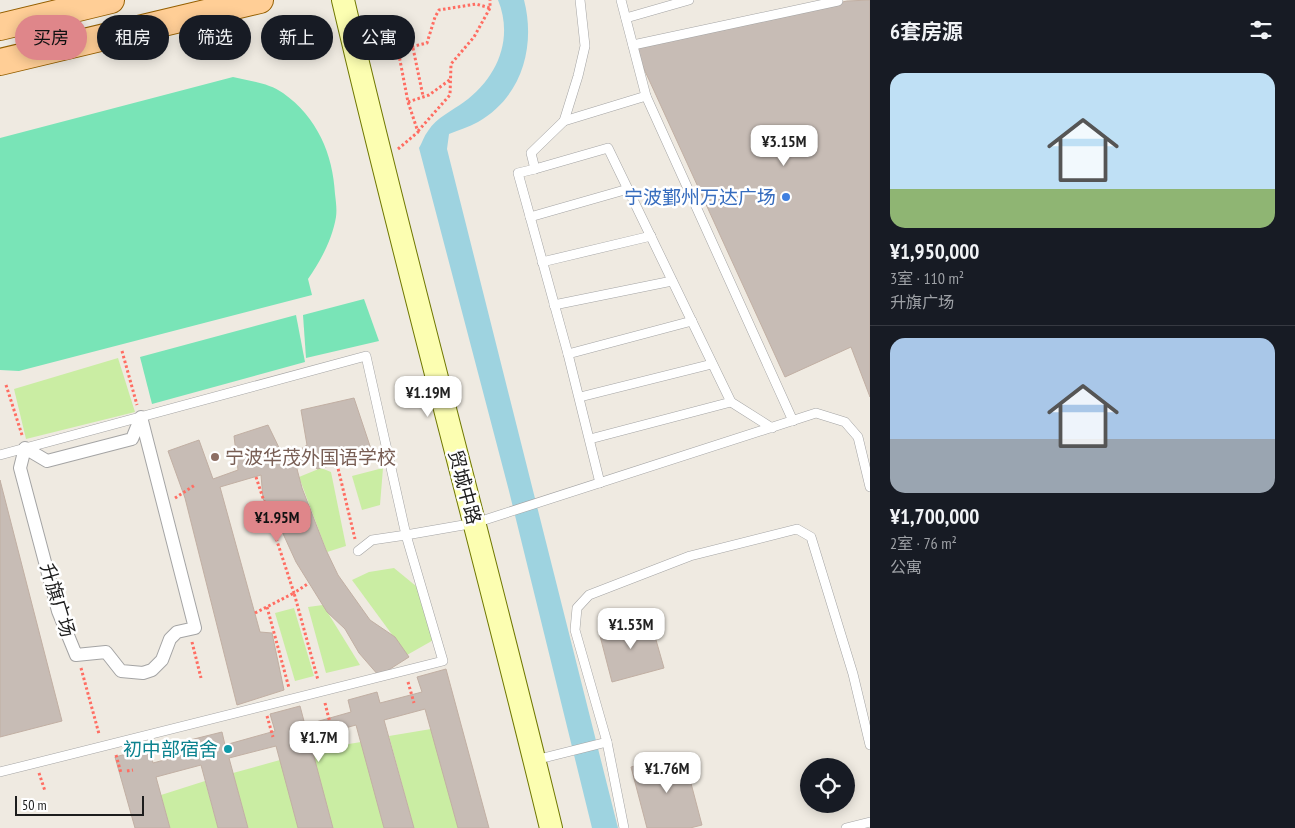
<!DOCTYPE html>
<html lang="zh">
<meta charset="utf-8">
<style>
:root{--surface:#171b24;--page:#242831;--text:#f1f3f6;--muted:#9ea1a6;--line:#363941;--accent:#df868a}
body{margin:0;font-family:"PT Sans Narrow","Noto Sans SC",sans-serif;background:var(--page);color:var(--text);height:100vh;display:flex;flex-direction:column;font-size:19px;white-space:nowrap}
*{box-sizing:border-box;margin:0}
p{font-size:16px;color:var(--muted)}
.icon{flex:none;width:28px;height:28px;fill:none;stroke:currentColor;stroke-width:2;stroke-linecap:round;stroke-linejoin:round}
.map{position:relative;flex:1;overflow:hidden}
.panel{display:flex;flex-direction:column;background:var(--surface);width:425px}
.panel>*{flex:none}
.guide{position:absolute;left:15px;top:15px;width:475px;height:45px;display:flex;gap:10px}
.buttons{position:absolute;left:800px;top:758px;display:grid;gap:10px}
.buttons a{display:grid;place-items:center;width:55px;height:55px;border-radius:50%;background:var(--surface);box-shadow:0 2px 12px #0003;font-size:25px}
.scale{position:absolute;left:15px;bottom:12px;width:129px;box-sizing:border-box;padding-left:5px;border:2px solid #1d1d1d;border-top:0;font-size:14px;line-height:18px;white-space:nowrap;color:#1d1d1d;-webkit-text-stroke:4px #fff;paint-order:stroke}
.price{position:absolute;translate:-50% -42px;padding:0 11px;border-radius:10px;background:#fff;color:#222;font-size:16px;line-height:32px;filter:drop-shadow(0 1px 2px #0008)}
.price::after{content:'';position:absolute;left:50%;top:30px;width:15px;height:11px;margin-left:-8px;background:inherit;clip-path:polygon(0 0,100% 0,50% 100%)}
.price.active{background:var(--accent);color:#111}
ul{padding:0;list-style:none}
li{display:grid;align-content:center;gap:10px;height:265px;padding:0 20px}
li+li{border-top:1px solid var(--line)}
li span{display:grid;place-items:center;height:155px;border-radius:15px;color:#555}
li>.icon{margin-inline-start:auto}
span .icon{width:90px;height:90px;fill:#fffc;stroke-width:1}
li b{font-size:21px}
h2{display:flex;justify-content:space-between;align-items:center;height:60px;padding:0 20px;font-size:21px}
.chip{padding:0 18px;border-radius:22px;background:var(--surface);box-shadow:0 2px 12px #0003;font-size:18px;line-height:45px}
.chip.active{background:var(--accent);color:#111}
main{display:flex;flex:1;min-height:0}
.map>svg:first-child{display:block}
.grass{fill:#caeda3}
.pitch{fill:#79e4b7}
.water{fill:#9ed3e0}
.building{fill:#c7bcb5;stroke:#c1afa3}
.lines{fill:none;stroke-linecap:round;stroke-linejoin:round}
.service-casing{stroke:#a4a4a4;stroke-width:10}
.pedestrian-casing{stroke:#a4a4a4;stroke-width:14}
.secondary-casing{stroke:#6f7700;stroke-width:24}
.primary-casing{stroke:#955f00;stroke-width:28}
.path{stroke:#ff6d62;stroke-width:3;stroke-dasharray:2.5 2.5;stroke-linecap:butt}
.service{stroke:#fff;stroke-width:9}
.pedestrian{stroke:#fff;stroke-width:12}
.secondary{stroke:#fcfeb1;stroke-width:22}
.primary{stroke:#ffce96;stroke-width:26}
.shop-dot{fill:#3f7fe0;stroke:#fff;stroke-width:2}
.education-dot{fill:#8d6e63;stroke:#fff;stroke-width:2}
.culture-dot{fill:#0f9aa8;stroke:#fff;stroke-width:2}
.labels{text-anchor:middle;stroke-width:5;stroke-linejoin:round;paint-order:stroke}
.shop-label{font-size:19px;fill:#366cbe;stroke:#fff;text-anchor:end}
.education-label{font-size:19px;fill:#785e54;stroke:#fff;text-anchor:start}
.street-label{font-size:19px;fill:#1d1d1d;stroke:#fff}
.culture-label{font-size:19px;fill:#0d838f;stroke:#fff;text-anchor:end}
</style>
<main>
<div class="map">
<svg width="870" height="828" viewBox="0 0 870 828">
<rect width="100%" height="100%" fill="#efeae1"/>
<g class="grass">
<polygon points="118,358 135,412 26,439 14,389"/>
<polygon points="321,468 331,472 346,546 327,552 299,477"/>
<polygon points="383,468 380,505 362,510 352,476"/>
<polygon points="394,568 422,591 437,638 407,655 352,580 369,572"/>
<polygon points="323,605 360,665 326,673 308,607"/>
<polygon points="294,608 314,676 295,681 275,613"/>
<polygon points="431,729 458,828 414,828 389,736"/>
<polygon points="361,742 384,828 333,828 312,750"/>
<polygon points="280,760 298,828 248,828 233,773"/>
<polygon points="205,781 218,828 170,828 161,795"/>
</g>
<g class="pitch">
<path d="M233,77C250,81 269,83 283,93C317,117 333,154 335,194C336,202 337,210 336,217C332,240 321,260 308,279L312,295L19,371L0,370V138Z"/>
<polygon points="364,299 379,341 306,358 303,315"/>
<polygon points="296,315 305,362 152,404 140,357"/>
</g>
<path class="water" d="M498,0H524C536,46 522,97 478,122C469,127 458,130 449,134L447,149L618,828H592L509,491L419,148C422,143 424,136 428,131C437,117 452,111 464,102C497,78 514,39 498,0Z"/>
<g class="building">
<polygon points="870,0 870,397 851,347 785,377 634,47 847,1"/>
<polygon points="354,398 373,455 317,469 311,459 297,469 302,488 326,550 338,575 370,620 395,637 409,657 379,676 359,653 345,629 327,612 296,562 274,514 263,499 261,475 220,487 260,632 272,633 284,690 237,705 185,498 168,451 199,440 213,479 238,470 234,436 268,425 285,460 307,445 301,410"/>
<polygon points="0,480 62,721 0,737"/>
<polygon points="650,619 664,668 612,682 599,632"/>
<polygon points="446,669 489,828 458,828 425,709 384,720 414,828 384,828 356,725 309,738 333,828 298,828 276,746 229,758 248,828 218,828 201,765 156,777 170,828 135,828 115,757 149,748 153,763 194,752 190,740 222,732 225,745 275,731 270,714 300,706 305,725 351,712 348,700 377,692 380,703 422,692 417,677"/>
<polygon points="683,753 702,825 690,828 647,828 631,767"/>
</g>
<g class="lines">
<defs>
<g id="service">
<polyline points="621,0 646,96"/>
<polyline points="626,18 689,0"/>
<polyline points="633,45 838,1"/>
<polyline points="564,121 578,76 585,46 580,0"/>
<polyline points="535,169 518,173 568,354 600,483"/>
<polyline points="530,217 628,189"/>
<polyline points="542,262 651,236"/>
<polyline points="554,305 672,281"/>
<polyline points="568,354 692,321"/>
<polyline points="580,397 712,364"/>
<polyline points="731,402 772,428"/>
<polyline points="590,439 731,402 608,148 535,169 531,153 564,121 646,96 793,421"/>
<polyline points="0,455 366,356 406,535 475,523 816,413 845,422 858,437 870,487"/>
<polyline points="535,760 607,742"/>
<polyline points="0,772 443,661 406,535 372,540 358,551"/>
<polyline points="624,828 607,742 575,630 577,608 589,595 690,556 797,529 811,537 853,674 870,745"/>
<polyline points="846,828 870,822"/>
</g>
<polygon id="pedestrian" points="141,417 195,628 177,632 170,639 162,660 152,670 143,673 121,671 106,652 76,655 58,611 20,468 25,448 47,461 132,439"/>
<path id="secondary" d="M343,0C408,277 484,551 551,828"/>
<g id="primary">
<polyline points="0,27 111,0"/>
<polyline points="0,62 260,0"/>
</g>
</defs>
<use href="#service" class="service-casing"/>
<use href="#pedestrian" class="pedestrian-casing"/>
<use href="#secondary" class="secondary-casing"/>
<use href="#primary" class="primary-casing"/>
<g class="path">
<polyline points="413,48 423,96"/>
<polyline points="408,102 429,95 451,79"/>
<polyline points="418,131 450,95 451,64 474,37 490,8 490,0"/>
<polyline points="398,149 418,132 408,102 398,50 427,43 435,17 439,10 476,4 490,8"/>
<polyline points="122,351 137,405"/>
<polyline points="6,385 22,435"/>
<polyline points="337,464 355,539"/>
<polyline points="256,477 294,593 309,583"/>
<polyline points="175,498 195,485"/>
<polyline points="267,607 289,688"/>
<polyline points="255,613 294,593 318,680"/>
<polyline points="192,642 201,678"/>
<polyline points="81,668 99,734"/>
<polyline points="408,682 414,703"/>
<polyline points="325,703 330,723"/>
<polyline points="267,716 273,737"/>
<polyline points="116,755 121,773"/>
<polyline points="127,771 133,770"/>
<polyline points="39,773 45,791"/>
</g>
<use href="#service" class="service"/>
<use href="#pedestrian" class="pedestrian"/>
<use href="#secondary" class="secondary"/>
<use href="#primary" class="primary"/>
</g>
<circle class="shop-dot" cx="786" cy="197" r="5"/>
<circle class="education-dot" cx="215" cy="457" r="5"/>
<circle class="culture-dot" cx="228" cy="749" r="5"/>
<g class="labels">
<g class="shop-label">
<text x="776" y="204">宁波鄞州万达广场</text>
</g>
<g class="education-label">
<text x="225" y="464">宁波华茂外国语学校</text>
</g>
<g class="street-label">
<text transform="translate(465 487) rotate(75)" y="7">贸城中路</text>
<text transform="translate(58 600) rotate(73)" y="7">升旗广场</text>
</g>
<g class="culture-label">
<text x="218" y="756">初中部宿舍</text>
</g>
</g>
</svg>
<div class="buttons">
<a><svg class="icon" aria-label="locate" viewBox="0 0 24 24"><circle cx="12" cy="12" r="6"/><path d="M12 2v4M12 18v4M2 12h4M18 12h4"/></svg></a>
</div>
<div class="scale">50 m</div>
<b class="price" style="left:784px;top:167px">¥3.15M</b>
<b class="price" style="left:428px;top:418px">¥1.19M</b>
<b class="price active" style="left:277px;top:543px">¥1.95M</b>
<b class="price" style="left:631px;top:650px">¥1.53M</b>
<b class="price" style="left:319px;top:763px">¥1.7M</b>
<b class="price" style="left:667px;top:794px">¥1.76M</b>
<div class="guide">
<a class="chip active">买房</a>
<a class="chip">租房</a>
<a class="chip">筛选</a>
<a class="chip">新上</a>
<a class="chip">公寓</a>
</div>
</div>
<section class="panel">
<h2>6套房源<svg class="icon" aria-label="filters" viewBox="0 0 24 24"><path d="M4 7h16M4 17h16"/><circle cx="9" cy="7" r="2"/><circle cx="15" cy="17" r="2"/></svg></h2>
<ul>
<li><span style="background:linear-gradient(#bfe0f5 75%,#8fb573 0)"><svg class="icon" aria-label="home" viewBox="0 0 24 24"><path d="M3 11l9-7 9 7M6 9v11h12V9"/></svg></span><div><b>¥1,950,000</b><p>3室 · 110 m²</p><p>升旗广场</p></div></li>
<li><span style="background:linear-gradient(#a9c7e8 65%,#9aa5b1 0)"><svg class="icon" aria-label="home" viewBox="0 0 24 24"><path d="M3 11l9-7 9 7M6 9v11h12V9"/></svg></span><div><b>¥1,700,000</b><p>2室 · 76 m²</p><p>公寓</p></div></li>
</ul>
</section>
</main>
